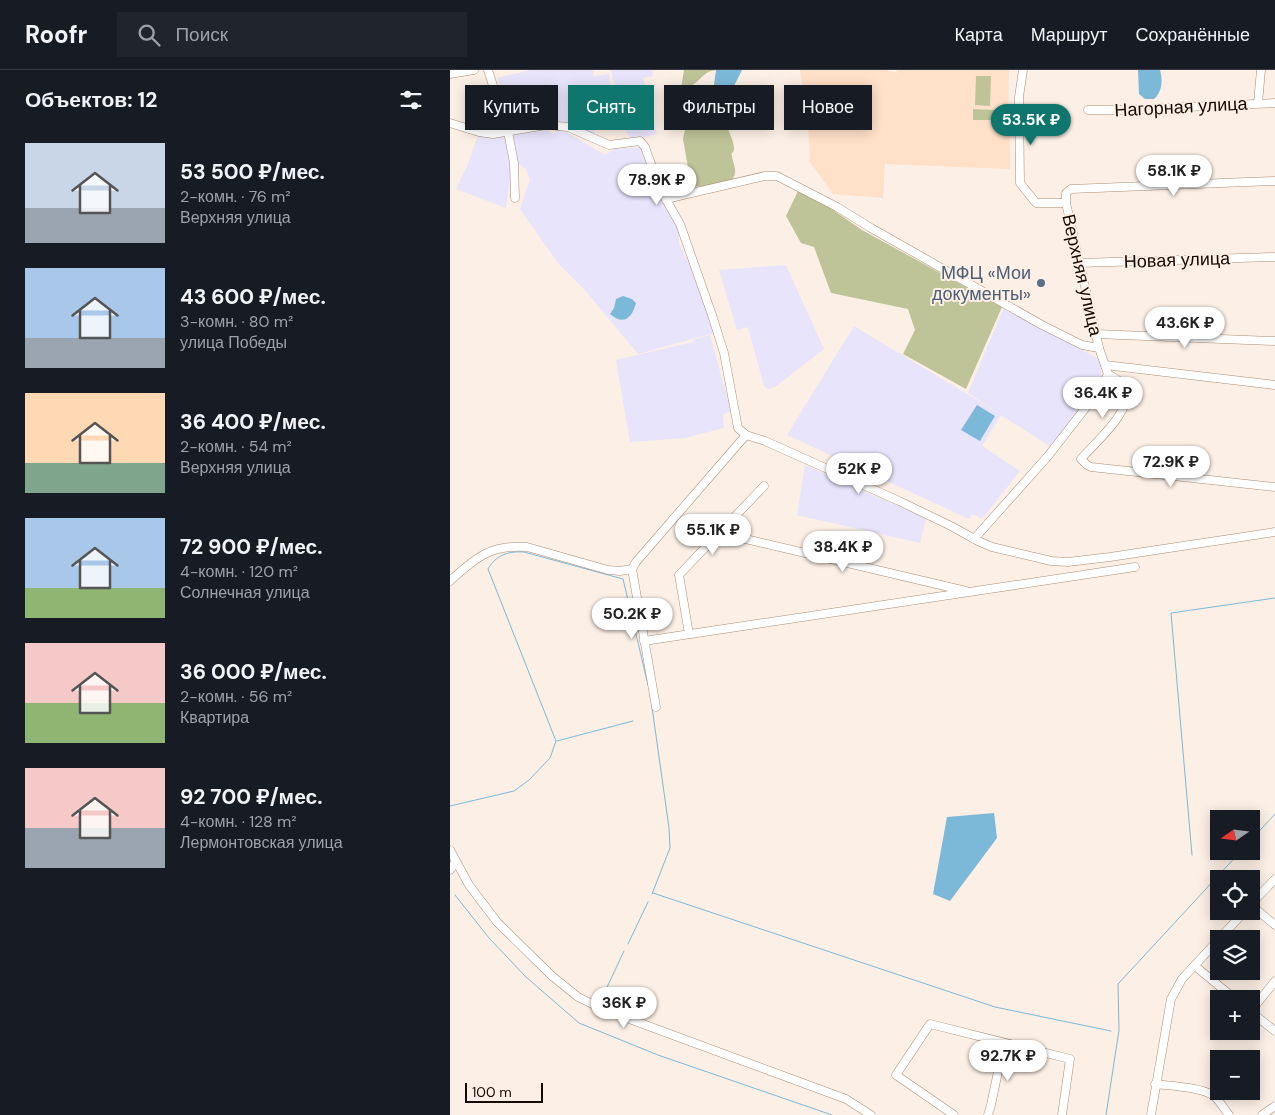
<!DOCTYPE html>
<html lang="ru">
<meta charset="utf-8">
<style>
:root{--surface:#171b24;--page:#20242c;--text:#f1f3f6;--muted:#9ea1a6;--line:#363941;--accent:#0f766e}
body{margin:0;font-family:"DM Sans",sans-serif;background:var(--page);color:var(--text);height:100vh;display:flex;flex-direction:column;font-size:19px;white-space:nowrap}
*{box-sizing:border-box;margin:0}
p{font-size:16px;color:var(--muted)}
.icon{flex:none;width:28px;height:28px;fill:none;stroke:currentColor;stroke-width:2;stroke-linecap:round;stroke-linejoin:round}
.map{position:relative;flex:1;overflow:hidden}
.details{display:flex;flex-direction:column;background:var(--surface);width:450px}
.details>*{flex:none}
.guide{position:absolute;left:15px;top:15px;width:475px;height:45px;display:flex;gap:10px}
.needle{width:32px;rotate:256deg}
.tools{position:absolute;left:760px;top:740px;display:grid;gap:10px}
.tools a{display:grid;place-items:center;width:50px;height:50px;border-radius:0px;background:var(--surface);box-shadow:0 2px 12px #0003;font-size:25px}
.scale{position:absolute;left:15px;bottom:12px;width:78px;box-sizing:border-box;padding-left:5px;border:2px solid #140a03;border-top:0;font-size:14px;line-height:18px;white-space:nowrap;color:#140a03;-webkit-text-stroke:4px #fcefe5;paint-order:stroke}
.price{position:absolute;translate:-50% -42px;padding:0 11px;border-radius:18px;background:#fff;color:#222;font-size:16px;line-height:32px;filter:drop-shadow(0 1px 2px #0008)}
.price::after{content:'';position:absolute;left:50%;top:30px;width:15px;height:11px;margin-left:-8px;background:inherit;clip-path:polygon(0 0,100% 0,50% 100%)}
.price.on{background:var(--accent);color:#fff}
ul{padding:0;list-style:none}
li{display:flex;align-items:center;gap:15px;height:125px;padding:0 25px}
li span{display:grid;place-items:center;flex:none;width:140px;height:100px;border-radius:0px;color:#555}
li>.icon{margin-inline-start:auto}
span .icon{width:60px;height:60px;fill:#fffc;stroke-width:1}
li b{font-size:21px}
h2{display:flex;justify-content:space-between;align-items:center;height:60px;padding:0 25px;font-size:21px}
.tag{padding:0 18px;border-radius:0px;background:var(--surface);box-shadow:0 2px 12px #0003;font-size:18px;line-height:45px}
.tag.on{background:var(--accent);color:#fff}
header{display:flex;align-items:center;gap:30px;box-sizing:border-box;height:70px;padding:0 25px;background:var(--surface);border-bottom:1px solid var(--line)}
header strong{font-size:24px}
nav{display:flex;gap:28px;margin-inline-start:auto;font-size:18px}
.search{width:350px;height:45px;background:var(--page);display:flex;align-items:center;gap:12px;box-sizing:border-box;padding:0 18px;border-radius:0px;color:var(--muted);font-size:19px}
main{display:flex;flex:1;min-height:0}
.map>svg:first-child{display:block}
.built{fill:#ffe0c8}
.industrial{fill:#e8e4fb}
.green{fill:#bfc398}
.water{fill:#7cb9d9}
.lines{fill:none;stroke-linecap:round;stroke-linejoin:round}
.stream{stroke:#7cb9d9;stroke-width:1}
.minor-casing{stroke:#aa8d75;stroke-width:9}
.minor{stroke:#fff;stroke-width:8}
.service-dot{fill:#5c6f8a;stroke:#fcefe5;stroke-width:2}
.labels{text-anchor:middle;stroke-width:4;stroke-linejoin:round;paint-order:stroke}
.street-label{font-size:18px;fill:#140a03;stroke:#fcefe5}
.service-label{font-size:18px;fill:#4e5e75;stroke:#fcefe5;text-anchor:end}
</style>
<header>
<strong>Roofr</strong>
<div class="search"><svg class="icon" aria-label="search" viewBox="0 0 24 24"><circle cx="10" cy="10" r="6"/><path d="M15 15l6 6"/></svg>Поиск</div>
<nav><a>Карта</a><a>Маршрут</a><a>Сохранённые</a></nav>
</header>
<main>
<section class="details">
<h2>Объектов: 12<svg class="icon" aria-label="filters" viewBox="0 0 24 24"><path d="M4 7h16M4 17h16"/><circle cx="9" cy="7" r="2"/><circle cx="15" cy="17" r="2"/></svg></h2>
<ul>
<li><span style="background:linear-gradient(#c9d6e8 65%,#9aa5b1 0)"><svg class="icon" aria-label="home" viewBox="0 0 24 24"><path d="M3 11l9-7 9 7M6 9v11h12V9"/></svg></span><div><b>53 500 ₽/мес.</b><p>2-комн. · 76 m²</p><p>Верхняя улица</p></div></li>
<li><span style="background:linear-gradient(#a9c7e8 70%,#9aa5b1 0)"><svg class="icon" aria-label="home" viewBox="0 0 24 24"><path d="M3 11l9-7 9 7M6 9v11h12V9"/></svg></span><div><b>43 600 ₽/мес.</b><p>3-комн. · 80 m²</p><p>улица Победы</p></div></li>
<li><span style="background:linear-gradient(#ffd9b3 70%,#7fa58c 0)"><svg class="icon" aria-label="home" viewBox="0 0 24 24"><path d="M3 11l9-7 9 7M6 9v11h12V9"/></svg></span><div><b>36 400 ₽/мес.</b><p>2-комн. · 54 m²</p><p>Верхняя улица</p></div></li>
<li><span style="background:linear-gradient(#a9c7e8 70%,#8fb573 0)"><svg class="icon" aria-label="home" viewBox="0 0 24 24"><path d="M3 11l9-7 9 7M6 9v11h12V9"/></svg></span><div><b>72 900 ₽/мес.</b><p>4-комн. · 120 m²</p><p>Солнечная улица</p></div></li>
<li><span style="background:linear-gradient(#f6c9c9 60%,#8fb573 0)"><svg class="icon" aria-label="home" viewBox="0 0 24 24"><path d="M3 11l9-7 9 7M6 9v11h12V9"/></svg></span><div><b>36 000 ₽/мес.</b><p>2-комн. · 56 m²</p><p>Квартира</p></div></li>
<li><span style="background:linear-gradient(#f6c9c9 60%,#9aa5b1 0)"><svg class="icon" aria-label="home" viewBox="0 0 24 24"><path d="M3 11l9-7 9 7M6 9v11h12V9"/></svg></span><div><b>92 700 ₽/мес.</b><p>4-комн. · 128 m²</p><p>Лермонтовская улица</p></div></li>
</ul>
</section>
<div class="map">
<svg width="825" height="1045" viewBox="0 0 825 1045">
<rect width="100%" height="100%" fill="#fcefe5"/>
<polygon class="built" points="350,0 435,0 447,3 448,0 559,0 558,51 560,51 560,99 435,94 433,128 383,124 360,92 358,53"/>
<g class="industrial">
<polygon points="81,0 143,0 144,6 159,4 163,32 146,39 147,54 143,65 122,56 98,50 97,47 92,48 89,51 78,54 76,51 64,54 47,8"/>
<polygon points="161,0 202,0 203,6 193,8 207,64 183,70 178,65 169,48 166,34 168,15 164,14"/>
<polygon points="94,58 104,64 108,59 116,62 155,85 165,79 190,77 207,122 229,161 229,173 248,214 264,263 188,284 133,218 108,193 70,139 80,110 76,99 68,93 62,65"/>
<polygon points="29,63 57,67 62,95 56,138 6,119 17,96"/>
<polygon points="336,195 374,279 325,317 318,319 314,316 298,257 287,260 269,200"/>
<polygon points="554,237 647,288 651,296 651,309 649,317 601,377 551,345 532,376 570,401 532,449 522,444 519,449 337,365 404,256 547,342 518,323"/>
<polygon points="260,265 281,341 273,344 274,358 235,368 180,372 166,290 243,272 243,270"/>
<polygon points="355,395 476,448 470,473 347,445"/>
</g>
<g class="green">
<path d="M234,0H266C255,1 252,8 244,14C241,17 235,17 231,18Z"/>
<polygon points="526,6 541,6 540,36 525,35"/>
<path d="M266,30L270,42L271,57L278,59C280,64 284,72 284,79C283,86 281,79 282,87C284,96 288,102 282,110L253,117L245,116L240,109L233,69L235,59L244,52L252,37Z"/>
<polygon points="523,39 545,40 545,50 523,50"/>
<polygon points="348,121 370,131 412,160 552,237 516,319 453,284 465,260 458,239 381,223 364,177 351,173 336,146"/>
</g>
<g class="water">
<polygon points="266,0 292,0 283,18 273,22 264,15"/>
<path d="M688,0H710C713,11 712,22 704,29H695L689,24Z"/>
<path d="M173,226L182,229L186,233C182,248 174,256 160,244L164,238L166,229Z"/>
<polygon points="527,335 545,346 530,371 511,360"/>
<polygon points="544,743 547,768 500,831 483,824 497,747"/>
</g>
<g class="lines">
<g class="stream">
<polyline points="107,671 183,651"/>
<path d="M0,736L64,721L79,710L100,688L106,671L38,499C46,485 58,481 74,482L173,509L198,615"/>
<polyline points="801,770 825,744"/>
<polyline points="742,785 721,543 825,528"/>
<polyline points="203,823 545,937 661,961"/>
<polyline points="202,824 220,778 219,758 202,637"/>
<polyline points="5,825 39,868 76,907 129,953 208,985 382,1045"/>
<polyline points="178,874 198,832"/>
<polyline points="151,930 174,881"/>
<polyline points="656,1045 669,960 668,914 791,781"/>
</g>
<defs>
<g id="minor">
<polyline points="38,0 58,62 64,93 65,128"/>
<polyline points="573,0 569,27 570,113 586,133 616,133"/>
<polyline points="0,4 24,0"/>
<polyline points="808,33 811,0"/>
<polyline points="638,40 668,40 825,33"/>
<polyline points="0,53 29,62 43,64 96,55 118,57 159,75 190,71 195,77 210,119 230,154 262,245 274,283 288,358 296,365 315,371 449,431 501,456 528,471 542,477 601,491 618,492 660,487 825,462"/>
<path d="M825,111L621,119L616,123V133L649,278L658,304L674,314C687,339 645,372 631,389L637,395L641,397L825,417"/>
<polyline points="216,129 315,106 327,106 387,137 421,158 592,255 632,275 649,278"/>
<polyline points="629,193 825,187"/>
<polyline points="646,264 825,271"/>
<polyline points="655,295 825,315"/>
<polyline points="270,463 516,521"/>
<polyline points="524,469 598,386 651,318 658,304"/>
<polyline points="182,499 206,637"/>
<path d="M0,511C25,488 41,474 77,477L158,500L170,501L182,499L186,492L296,365"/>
<polyline points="239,564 229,505 314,416"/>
<polyline points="194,571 685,497"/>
<polyline points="0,780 19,815 47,852 102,906 128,927 155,940 396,1029 421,1045"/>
<polyline points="0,800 6,792"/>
<polyline points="801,834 825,809"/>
<polyline points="801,835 825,855"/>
<polyline points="769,869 795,841"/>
<polyline points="745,896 785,929"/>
<polyline points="801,941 825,911"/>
<polyline points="801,942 825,961"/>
<polyline points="783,964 785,961"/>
<path d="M705,1014C721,1016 751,1017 764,1026C770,1031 774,1039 779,1045"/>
<polyline points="504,1045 446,1005 480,954 620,989 612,1045"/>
<polyline points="538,1045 541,1035 554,973"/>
<polyline points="701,1045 721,929 732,909 769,869"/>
<polyline points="812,1045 825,1036"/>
</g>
</defs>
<use href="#minor" class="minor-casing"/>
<use href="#minor" class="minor"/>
</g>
<circle class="service-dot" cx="591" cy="213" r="5"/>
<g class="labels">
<g class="street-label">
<text transform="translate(731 37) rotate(-3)" y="6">Нагорная улица</text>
<text transform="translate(727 190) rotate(-2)" y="6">Новая улица</text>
<text transform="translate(632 205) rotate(77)" y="6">Верхняя улица</text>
</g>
<g class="service-label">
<text x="581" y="209">МФЦ «Мои<tspan x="581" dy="21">документы»</tspan></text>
</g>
</g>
</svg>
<div class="tools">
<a><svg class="needle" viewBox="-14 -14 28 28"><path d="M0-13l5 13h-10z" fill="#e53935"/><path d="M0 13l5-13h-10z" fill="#9ea1a6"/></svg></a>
<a><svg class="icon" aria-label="locate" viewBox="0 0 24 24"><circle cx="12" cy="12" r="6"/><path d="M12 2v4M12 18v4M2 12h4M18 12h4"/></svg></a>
<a><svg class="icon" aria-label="layers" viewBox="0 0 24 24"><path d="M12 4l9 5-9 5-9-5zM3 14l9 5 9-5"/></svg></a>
<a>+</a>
<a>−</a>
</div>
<div class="scale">100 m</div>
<b class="price on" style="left:581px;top:76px">53.5K ₽</b>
<b class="price" style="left:724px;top:127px">58.1K ₽</b>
<b class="price" style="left:207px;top:136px">78.9K ₽</b>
<b class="price" style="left:735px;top:279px">43.6K ₽</b>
<b class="price" style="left:653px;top:349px">36.4K ₽</b>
<b class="price" style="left:721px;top:418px">72.9K ₽</b>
<b class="price" style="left:409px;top:425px">52K ₽</b>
<b class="price" style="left:263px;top:486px">55.1K ₽</b>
<b class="price" style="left:393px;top:503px">38.4K ₽</b>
<b class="price" style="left:182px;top:570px">50.2K ₽</b>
<b class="price" style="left:174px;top:959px">36K ₽</b>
<b class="price" style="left:558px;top:1012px">92.7K ₽</b>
<div class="guide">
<a class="tag">Купить</a>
<a class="tag on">Снять</a>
<a class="tag">Фильтры</a>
<a class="tag">Новое</a>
</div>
</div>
</main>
